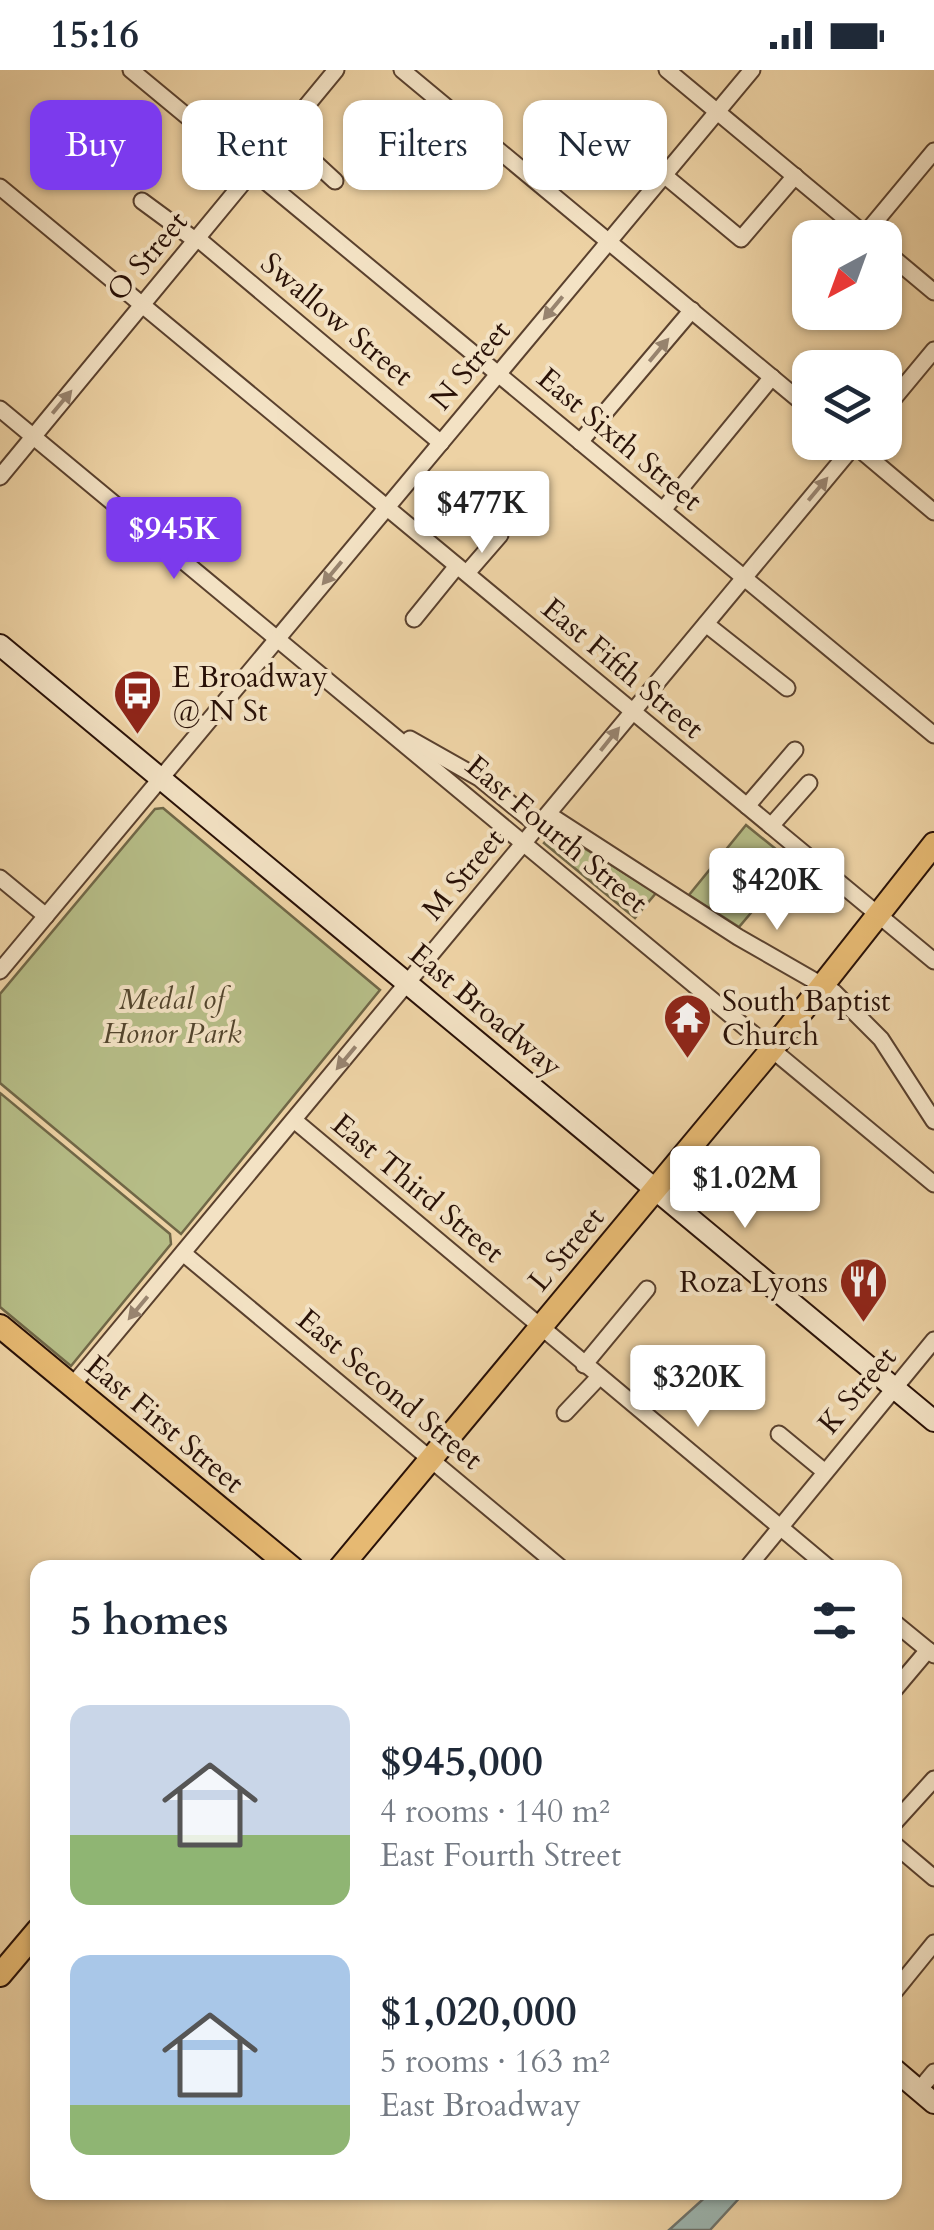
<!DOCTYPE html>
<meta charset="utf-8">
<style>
:root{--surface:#fff;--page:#f6f6f7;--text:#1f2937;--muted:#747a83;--accent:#7c3aed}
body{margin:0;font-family:Cardo,serif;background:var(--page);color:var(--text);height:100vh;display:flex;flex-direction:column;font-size:38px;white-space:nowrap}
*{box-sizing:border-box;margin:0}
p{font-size:32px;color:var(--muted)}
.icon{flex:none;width:55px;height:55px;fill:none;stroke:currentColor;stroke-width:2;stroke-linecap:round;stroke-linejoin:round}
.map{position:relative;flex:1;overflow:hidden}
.panel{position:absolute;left:30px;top:1490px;width:872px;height:640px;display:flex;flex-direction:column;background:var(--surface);border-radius:20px;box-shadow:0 2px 8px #0004}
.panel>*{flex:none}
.hud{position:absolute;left:30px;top:30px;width:875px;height:90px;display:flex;gap:20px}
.needle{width:65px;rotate:221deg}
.tools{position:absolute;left:792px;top:150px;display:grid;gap:20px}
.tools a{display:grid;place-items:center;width:110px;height:110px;border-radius:20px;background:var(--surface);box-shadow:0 2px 8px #0004;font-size:50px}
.price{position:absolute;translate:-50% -85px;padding:0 22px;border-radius:10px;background:#fff;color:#222;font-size:32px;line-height:65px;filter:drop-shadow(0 2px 5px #0008)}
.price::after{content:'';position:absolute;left:50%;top:60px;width:30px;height:22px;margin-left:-15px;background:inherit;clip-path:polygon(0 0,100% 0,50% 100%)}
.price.on{background:var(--accent);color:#fff}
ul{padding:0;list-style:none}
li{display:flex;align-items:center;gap:30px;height:250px;padding:0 40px}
li span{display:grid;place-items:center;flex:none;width:280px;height:200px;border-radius:20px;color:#555}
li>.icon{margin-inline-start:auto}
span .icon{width:120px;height:120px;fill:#fffc;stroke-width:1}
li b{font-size:42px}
h2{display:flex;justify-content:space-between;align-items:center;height:120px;padding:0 40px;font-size:42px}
.tag{padding:0 35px;border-radius:20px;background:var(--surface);box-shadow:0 2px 8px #0004;font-size:35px;line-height:90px}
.tag.on{background:var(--accent);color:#fff}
.status{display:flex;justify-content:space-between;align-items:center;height:70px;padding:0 50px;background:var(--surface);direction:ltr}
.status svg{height:28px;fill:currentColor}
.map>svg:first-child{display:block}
.green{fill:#b6bd87;stroke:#706747;stroke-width:2.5}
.water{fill:#9cb5b0;stroke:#6e736c;stroke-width:2.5}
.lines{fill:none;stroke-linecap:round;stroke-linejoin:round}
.minor-casing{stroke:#5a412e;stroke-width:19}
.secondary-casing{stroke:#291107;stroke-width:24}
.primary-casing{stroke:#291107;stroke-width:26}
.minor{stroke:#f3e2c4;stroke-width:15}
.secondary{stroke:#f3e2c4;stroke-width:20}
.primary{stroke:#e6b972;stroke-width:22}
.oneway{fill:#98846f}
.labels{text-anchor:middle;stroke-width:8;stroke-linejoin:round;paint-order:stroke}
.street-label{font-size:30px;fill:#291107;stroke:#f3e2c4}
.poi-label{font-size:30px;fill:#291107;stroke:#f3e2c4;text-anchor:start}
.park-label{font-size:30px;font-style:italic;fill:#53452d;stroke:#f3e2c4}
</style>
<div class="status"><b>15:16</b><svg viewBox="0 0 49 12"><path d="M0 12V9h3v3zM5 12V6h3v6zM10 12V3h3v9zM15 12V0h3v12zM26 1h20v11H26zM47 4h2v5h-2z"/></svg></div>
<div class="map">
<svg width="934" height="2160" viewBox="0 0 934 2160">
<rect width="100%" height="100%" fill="#edd2a4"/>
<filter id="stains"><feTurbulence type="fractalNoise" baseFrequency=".002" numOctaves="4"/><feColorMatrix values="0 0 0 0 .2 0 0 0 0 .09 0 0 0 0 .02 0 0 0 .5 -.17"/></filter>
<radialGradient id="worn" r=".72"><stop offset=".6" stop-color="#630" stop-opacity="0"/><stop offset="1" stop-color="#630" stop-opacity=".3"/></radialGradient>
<g class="green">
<polygon points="163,738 380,920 181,1164 0,1013 0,924 155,739"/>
<polygon points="746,755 793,793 739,857 689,825"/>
<polygon points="555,760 656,823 635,848 544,773"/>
<polygon points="0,1023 170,1164 171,1174 71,1296 0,1237"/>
</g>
<polygon class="water" points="711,2122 744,2123 710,2160 669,2160"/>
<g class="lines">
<defs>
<g id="minor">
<polyline points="131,0 934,665"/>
<polyline points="402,0 810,339"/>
<polyline points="667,0 869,168"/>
<polyline points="284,64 335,111"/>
<polyline points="664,105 741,169 795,106"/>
<polyline points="0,117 934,891"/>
<polyline points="142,131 195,170"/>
<polyline points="865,164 934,81"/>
<polyline points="197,168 441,373"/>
<polyline points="885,181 934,222"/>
<polyline points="0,339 934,1114"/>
<polyline points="885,339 934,280"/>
<polyline points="580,372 692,240"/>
<polyline points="851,372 934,442"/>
<polyline points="0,407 336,0"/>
<polyline points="663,440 772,307"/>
<polyline points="467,503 500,465"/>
<polyline points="414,549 457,496"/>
<polyline points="706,554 787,618"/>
<polyline points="410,669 479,708 538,756"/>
<polyline points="747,736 795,680"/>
<polyline points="548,744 738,867 834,922 881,969 934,1051"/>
<polyline points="771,756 809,713"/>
<polyline points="0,808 46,846"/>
<polyline points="0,901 752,0"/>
<polyline points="294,1050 829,1498"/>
<polyline points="183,1183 561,1498"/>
<polyline points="584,1295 647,1219"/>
<polyline points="72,1316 857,372"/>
<polyline points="565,1343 599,1307"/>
<polyline points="779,1364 825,1402"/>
<polyline points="747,1498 934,1270"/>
<polyline points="895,1553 934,1585"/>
<polyline points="895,1619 928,1580"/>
<polyline points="895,1752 934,1709"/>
<polyline points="895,1775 934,1808"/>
<polyline points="895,1921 934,1873"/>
<polyline points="919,2020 934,2002"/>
</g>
<g id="secondary">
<polyline points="0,575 934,1351"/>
<polyline points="895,2000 934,2033"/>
</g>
<g id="primary">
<polyline points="0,1256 292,1498"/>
<polyline points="340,1498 773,978 934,774"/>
<polyline points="0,1905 38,1860"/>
</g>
</defs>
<use href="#minor" class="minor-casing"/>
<use href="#secondary" class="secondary-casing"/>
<use href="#primary" class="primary-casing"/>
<use href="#minor" class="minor"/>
<use href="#secondary" class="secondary"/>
<use href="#primary" class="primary"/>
</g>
<defs><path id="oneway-solid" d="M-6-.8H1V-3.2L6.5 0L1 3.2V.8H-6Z" transform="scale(2.5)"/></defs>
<g class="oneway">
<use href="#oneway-solid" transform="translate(553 238) rotate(130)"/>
<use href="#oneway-solid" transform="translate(659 280) rotate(-50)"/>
<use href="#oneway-solid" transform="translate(62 332) rotate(-50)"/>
<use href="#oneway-solid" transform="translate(818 419) rotate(-50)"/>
<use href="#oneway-solid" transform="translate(332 503) rotate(130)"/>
<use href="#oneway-solid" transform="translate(610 669) rotate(-51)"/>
<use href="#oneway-solid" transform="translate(346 988) rotate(130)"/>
<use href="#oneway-solid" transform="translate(138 1238) rotate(130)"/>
</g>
<defs>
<symbol id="bus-pin" viewBox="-11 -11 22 30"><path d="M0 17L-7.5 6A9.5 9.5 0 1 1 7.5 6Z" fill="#8f2418" stroke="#f3e2c4"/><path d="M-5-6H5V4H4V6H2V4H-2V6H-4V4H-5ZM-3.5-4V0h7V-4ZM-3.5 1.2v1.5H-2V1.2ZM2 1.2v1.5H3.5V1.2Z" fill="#fff"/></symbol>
<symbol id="temple-pin" viewBox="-11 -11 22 30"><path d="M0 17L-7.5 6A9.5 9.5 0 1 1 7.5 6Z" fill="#8f2418" stroke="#f3e2c4"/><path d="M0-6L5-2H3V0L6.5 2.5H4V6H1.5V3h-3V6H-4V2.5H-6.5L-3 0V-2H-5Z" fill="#fff"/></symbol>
<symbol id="restaurant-pin" viewBox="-11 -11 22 30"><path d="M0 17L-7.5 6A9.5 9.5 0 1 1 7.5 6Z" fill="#8f2418" stroke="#f3e2c4"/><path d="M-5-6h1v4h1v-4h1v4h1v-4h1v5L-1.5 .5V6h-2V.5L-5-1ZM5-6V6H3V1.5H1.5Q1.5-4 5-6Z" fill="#fff"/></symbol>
</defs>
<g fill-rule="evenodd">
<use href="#bus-pin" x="110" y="596" width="55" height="75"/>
<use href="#temple-pin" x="660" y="920" width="55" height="75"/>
<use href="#restaurant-pin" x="836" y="1184" width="55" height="75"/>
</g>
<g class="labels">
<g class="street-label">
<text transform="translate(147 186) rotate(-50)" y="10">O Street</text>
<text transform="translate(337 249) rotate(40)" y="10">Swallow Street</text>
<text transform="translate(470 295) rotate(-50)" y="10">N Street</text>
<text transform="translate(620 369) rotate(40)" y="10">East Sixth Street</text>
<text transform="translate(623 598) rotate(40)" y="10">East Fifth Street</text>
<text transform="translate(557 764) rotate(40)" y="10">East Fourth Street</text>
<text transform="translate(463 804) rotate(-50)" y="10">M Street</text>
<text transform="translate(486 940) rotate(40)" y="10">East Broadway</text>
<text transform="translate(418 1118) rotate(40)" y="10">East Third Street</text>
<text transform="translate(566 1179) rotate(-50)" y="10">L Street</text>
<text transform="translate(390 1319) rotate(40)" y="10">East Second Street</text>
<text transform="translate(857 1320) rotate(-50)" y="10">K Street</text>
<text transform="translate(165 1354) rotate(40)" y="10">East First Street</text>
</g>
<g class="poi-label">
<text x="172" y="617">E Broadway<tspan x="172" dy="34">@ N St</tspan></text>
<text x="722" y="941">South Baptist<tspan x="722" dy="34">Church</tspan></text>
<text x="828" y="1222" text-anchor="end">Roza Lyons</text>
</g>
<g class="park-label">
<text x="172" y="939">Medal of<tspan x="172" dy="34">Honor Park</tspan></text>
</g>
</g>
<rect width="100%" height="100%" filter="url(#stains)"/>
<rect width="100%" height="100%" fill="url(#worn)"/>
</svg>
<div class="tools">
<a><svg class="needle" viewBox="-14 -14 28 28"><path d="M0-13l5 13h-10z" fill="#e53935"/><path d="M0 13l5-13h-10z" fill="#747a83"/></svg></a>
<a><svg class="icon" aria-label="layers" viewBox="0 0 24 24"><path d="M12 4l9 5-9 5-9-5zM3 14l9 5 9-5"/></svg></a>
</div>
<b class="price" style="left:482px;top:486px">$477K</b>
<b class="price on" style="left:174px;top:512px">$945K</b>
<b class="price" style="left:777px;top:863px">$420K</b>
<b class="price" style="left:745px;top:1161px">$1.02M</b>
<b class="price" style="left:698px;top:1360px">$320K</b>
<div class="hud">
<a class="tag on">Buy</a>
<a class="tag">Rent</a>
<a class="tag">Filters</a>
<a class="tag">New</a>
</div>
<section class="panel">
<h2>5 homes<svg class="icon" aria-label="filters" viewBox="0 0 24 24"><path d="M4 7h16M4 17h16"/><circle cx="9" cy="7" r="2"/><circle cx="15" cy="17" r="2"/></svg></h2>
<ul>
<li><span style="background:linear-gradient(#c9d6e8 65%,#8fb573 0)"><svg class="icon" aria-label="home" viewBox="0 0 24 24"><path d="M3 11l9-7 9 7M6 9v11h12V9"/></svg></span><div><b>$945,000</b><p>4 rooms · 140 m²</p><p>East Fourth Street</p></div></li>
<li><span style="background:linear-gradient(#a9c7e8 75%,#8fb573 0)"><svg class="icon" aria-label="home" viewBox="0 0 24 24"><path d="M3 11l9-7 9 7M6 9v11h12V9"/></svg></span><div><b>$1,020,000</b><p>5 rooms · 163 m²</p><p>East Broadway</p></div></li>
</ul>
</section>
</div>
